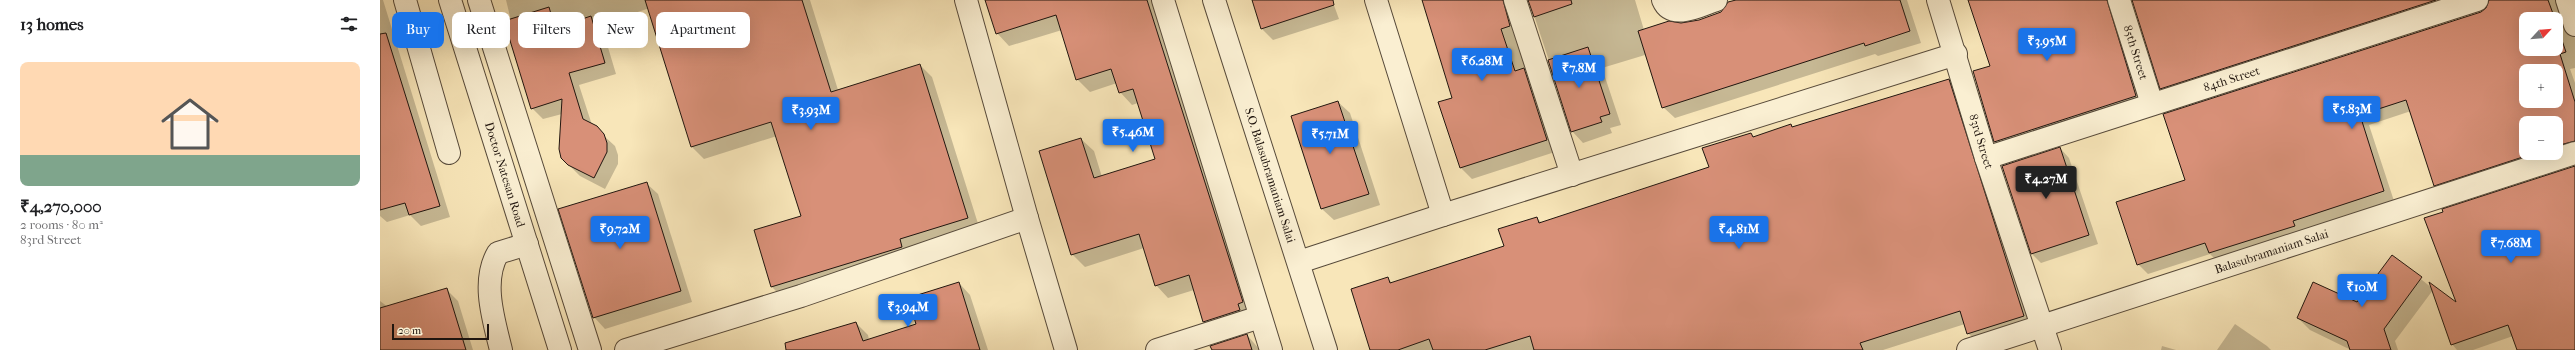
<!DOCTYPE html>
<meta charset="utf-8">
<style>
:root{--surface:#fff;--page:#f6f6f6;--text:#202124;--muted:#757577;--accent:#1a73e8}
body{margin:0;font-family:"IM FELL French Canon",serif;background:var(--page);color:var(--text);height:100vh;display:flex;flex-direction:column;font-size:15px;white-space:nowrap}
*{box-sizing:border-box;margin:0}
p{font-size:13px;color:var(--muted)}
.icon{flex:none;width:22px;height:22px;fill:none;stroke:currentColor;stroke-width:2;stroke-linecap:round;stroke-linejoin:round}
.map{position:relative;flex:1;overflow:hidden}
.details{display:flex;flex-direction:column;background:var(--surface);width:380px}
.details>*{flex:none}
.banner{position:absolute;left:12px;top:12px;width:380px;height:36px;display:flex;gap:8px}
.needle{width:26px;rotate:64deg}
.buttons{position:absolute;left:2139px;top:12px;display:grid;gap:8px}
.buttons a{display:grid;place-items:center;width:44px;height:44px;border-radius:8px;background:var(--surface);box-shadow:0 4px 16px #0002;font-size:20px}
.scale{position:absolute;left:12px;bottom:10px;width:97px;box-sizing:border-box;padding-left:4px;border:2px solid #21160f;border-top:0;font-size:11px;line-height:14px;white-space:nowrap;color:#21160f;-webkit-text-stroke:3px #faefd2;paint-order:stroke}
.price{position:absolute;translate:-50% -34px;padding:0 9px;border-radius:4px;background:var(--accent);color:#fff;font-size:13px;line-height:26px;filter:drop-shadow(0 1px 2px #0008)}
.price::after{content:'';position:absolute;left:50%;top:24px;width:12px;height:9px;margin-left:-6px;background:inherit;clip-path:polygon(0 0,100% 0,50% 100%)}
.price.active{background:#222;color:#fff}
ul{padding:0;list-style:none}
li{display:grid;align-content:center;gap:8px;height:212px;padding:0 20px}
li span{display:grid;place-items:center;height:124px;border-radius:8px;color:#555}
li>.icon{margin-inline-start:auto}
span .icon{width:72px;height:72px;fill:#fffc;stroke-width:1}
li b{font-size:17px}
h2{display:flex;justify-content:space-between;align-items:center;height:48px;padding:0 20px;font-size:17px}
.pill{padding:0 14px;border-radius:8px;background:var(--surface);box-shadow:0 4px 16px #0002;font-size:14px;line-height:36px}
.pill.active{background:var(--accent);color:#fff}
main{display:flex;flex:1;min-height:0}
.map>svg:first-child{display:block}
.shadow{fill:#0003;fill-rule:evenodd}
.building{fill:#d89078;stroke:#21160f;fill-rule:evenodd}
.lines{fill:none;stroke-linecap:round;stroke-linejoin:round}
.minor-casing{stroke:#574a3a;stroke-width:24}
.tertiary-casing{stroke:#574a3a;stroke-width:24}
.minor{stroke:#faefd2;stroke-width:22}
.tertiary{stroke:#faefd2;stroke-width:22}
.labels{text-anchor:middle;stroke-width:3;stroke-linejoin:round;paint-order:stroke}
.street-label{font-size:12px;fill:#21160f;stroke:#faefd2}
</style>
<main>
<section class="details">
<h2>13 homes<svg class="icon" aria-label="filters" viewBox="0 0 24 24"><path d="M4 7h16M4 17h16"/><circle cx="9" cy="7" r="2"/><circle cx="15" cy="17" r="2"/></svg></h2>
<ul>
<li><span style="background:linear-gradient(#ffd9b3 75%,#7fa58c 0)"><svg class="icon" aria-label="home" viewBox="0 0 24 24"><path d="M3 11l9-7 9 7M6 9v11h12V9"/></svg></span><div><b>₹4,270,000</b><p>2 rooms · 80 m²</p><p>83rd Street</p></div></li>
</ul>
</section>
<div class="map">
<svg width="2195" height="350" viewBox="0 0 2195 350">
<rect width="100%" height="100%" fill="#f8e6b9"/>
<filter id="stains"><feTurbulence type="fractalNoise" baseFrequency=".005" numOctaves="4"/><feColorMatrix values="0 0 0 0 .2 0 0 0 0 .09 0 0 0 0 .02 0 0 0 .5 -.17"/></filter>
<radialGradient id="worn" r=".72"><stop offset=".6" stop-color="#630" stop-opacity="0"/><stop offset="1" stop-color="#630" stop-opacity=".3"/></radialGradient>
<g class="shadow">
<polygon points="0,0 3,0 70,217 41,226 30,215 7,222 0,216"/>
<polygon points="126,0 277,0 279,5 221,24 236,74 199,85 212,125 235,146 238,155 238,164 225,189 200,176 188,164 182,114 163,119 152,108"/>
<polygon points="340,0 430,0 458,90 540,65 552,77 600,230 404,299 392,287 422,217 397,136 324,159 312,147"/>
<polygon points="606,0 776,0 875,315 836,334 824,322 814,290 788,298 776,285 764,248 705,267 692,254 701,139 714,151 722,177 776,160 758,103 752,105 740,92 737,83 710,92 697,79 682,30 629,46 617,33"/>
<polygon points="872,0 952,0 959,19 893,40 882,29"/>
<polygon points="1043,0 1142,0 1178,151 1092,179 1081,168 1073,99"/>
<polygon points="1149,0 1255,0 1264,30 1319,21 1341,12 1359,0 1527,0 1541,43 1498,56 1495,54 1295,118 1283,107 1265,55 1222,68 1241,125 1230,128 1232,133 1203,143 1192,131"/>
<polygon points="1589,0 1742,0 1766,106 1625,152 1615,142 1594,72 1611,66"/>
<polygon points="1753,0 2096,0 1791,98 1781,88"/>
<path d="M2110,0H2191L2185,14L2195,38V68L2190,69L2195,83V153L2065,195L2055,185L2031,111L1989,125L2014,201L1839,263L1830,254L1768,274L1758,264L1806,181L2101,13L2110,3ZM2146,19H2176V49H2146ZM2146,71H2176V101H2146ZM2146,123H2176V153H2146Z"/>
<polygon points="1569,80 1579,91 1654,326 1599,344 1588,333 1585,324 1503,350 992,350 1008,278 1012,283 1125,247 1157,218 1162,223 1330,168 1371,134 1374,137 1411,125 1413,127"/>
<polygon points="958,102 970,113 1000,205 954,220 942,209 912,116"/>
<polygon points="1680,148 1689,158 1718,244 1661,263 1652,254 1623,167"/>
<polygon points="2195,167 2195,350 2138,350 2133,336 2093,350 2077,350 2072,344 2053,290 2015,341 2018,350 1971,350 1930,330 1918,318 1977,303 2012,256 2052,288 2078,305"/>
<polygon points="266,183 278,194 312,302 225,329 214,317"/>
<polygon points="579,283 590,295 608,350 446,350 476,323 488,335 489,340 537,325"/>
<polygon points="66,289 78,301 93,350 0,350 0,301 8,307"/>
<polygon points="1855,324 1887,346 1891,350 1837,350"/>
<polygon points="867,335 880,350 833,350"/>
<polygon points="1782,346 1796,350 1781,350"/>
</g>
<g class="building">
<polygon points="265,0 422,0 451,92 540,64 588,218 520,239 522,247 391,287 374,230 421,216 391,122 311,147"/>
<polygon points="605,0 767,0 863,302 858,304 860,310 823,322 809,275 775,286 759,234 691,255 659,151 701,138 714,178 775,159 753,89 739,93 731,69 696,80 676,15 616,34"/>
<polygon points="872,0 953,0 954,5 881,29"/>
<polygon points="1042,0 1123,0 1130,26 1121,29 1135,71 1144,68 1167,140 1080,168 1058,102 1072,98"/>
<polygon points="1148,0 1191,0 1192,4 1154,17"/>
<polygon points="1356,0 1520,0 1530,31 1485,46 1484,43 1282,108 1258,31 1289,21 1301,23 1319,20 1341,12 1348,2"/>
<polygon points="1588,0 1727,0 1756,96 1614,142 1593,71 1610,66"/>
<polygon points="1752,0 2056,0 1780,89"/>
<path d="M2109,0H2168L2175,19H2146V49H2176V23L2186,52L2180,54L2195,102V141L2176,146V123H2146V153H2155L2054,186L2026,100L1980,115L2004,191L1913,221L1915,226L1829,253L1825,243L1757,265L1736,202L1805,180L1783,114L2101,12L2106,8ZM2146,71H2176V101H2146Z"/>
<polygon points="169,7 175,28 211,16 225,63 189,73 203,119 217,126 224,134 227,143 227,152 214,178 188,165 181,158 179,149 182,99 151,109 124,21"/>
<polygon points="6,33 60,206 29,215 25,203 0,210 0,34"/>
<polygon points="1208,47 1230,114 1220,117 1222,122 1191,132 1168,60"/>
<polygon points="1569,79 1644,316 1587,334 1580,311 1480,343 1483,350 1154,350 1150,336 1105,350 1053,350 1049,339 1018,350 990,350 971,289 1008,277 1010,283 1124,246 1118,229 1157,217 1159,223 1329,167 1322,148 1371,133 1373,137 1411,124 1412,127"/>
<polygon points="958,101 989,194 941,209 911,116"/>
<polygon points="1680,147 1709,235 1651,254 1622,166"/>
<polygon points="2195,166 2195,350 2137,350 2128,325 2071,345 2049,282 2076,302 2044,218 2063,212 2062,209"/>
<polygon points="267,182 301,291 213,318 178,209"/>
<polygon points="2012,255 2042,277 2004,329 2011,350 1970,350 1967,341 1917,318 1933,282 1977,302"/>
<polygon points="579,282 600,350 406,350 405,343 476,322 483,341 536,324 528,298"/>
<polygon points="67,288 86,350 0,350 0,308"/>
<polygon points="867,334 872,350 832,350 830,346"/>
</g>
<g class="lines">
<defs>
<g id="minor">
<polyline points="25,0 69,153"/>
<path id="s1" d="M70,0L180,350"/>
<polyline points="99,0 210,350"/>
<polyline points="586,0 647,218 686,350"/>
<polyline points="783,0 891,350"/>
<polyline points="996,0 1063,215"/>
<polyline points="1135,0 1192,175"/>
<path d="M1283,0C1292,21 1321,5 1336,0"/>
<path id="s2" d="M1558,0L1606,158L1670,350"/>
<path id="s3" d="M1739,0L1772,104"/>
<polyline points="2187,0 2195,25"/>
<path id="s4" d="M1606,158L2097,0"/>
<polyline points="919,262 1063,215 1576,54"/>
<path d="M121,350C114,321 101,281 118,253L147,244"/>
<polyline points="246,350 421,296 647,218"/>
<polyline points="777,350 880,317"/>
<path id="s5" d="M1588,350L2195,153"/>
</g>
<g id="tertiary">
<path id="s6" d="M834,0L946,350"/>
</g>
</defs>
<use href="#minor" class="minor-casing"/>
<use href="#tertiary" class="tertiary-casing"/>
<use href="#minor" class="minor"/>
<use href="#tertiary" class="tertiary"/>
</g>
<g class="labels">
<g class="street-label">
<text dy="4" stroke="none"><textPath href="#s3" startOffset="55">85th Street</textPath></text>
<text dy="4" stroke="none"><textPath href="#s4" startOffset="258">84th Street</textPath></text>
<text dy="4" stroke="none"><textPath href="#s2" startOffset="148">83rd Street</textPath></text>
<text dy="4" stroke="none"><textPath href="#s1" startOffset="183">Doctor Natesan Road</textPath></text>
<text dy="4" stroke="none"><textPath href="#s6" startOffset="184">S.O. Balasubramaniam Salai</textPath></text>
<text dy="4" stroke="none"><textPath href="#s5" startOffset="319">Balasubramaniam Salai</textPath></text>
</g>
</g>
<rect width="100%" height="100%" filter="url(#stains)"/>
<rect width="100%" height="100%" fill="url(#worn)"/>
</svg>
<div class="buttons">
<a><svg class="needle" viewBox="-14 -14 28 28"><path d="M0-13l5 13h-10z" fill="#e53935"/><path d="M0 13l5-13h-10z" fill="#757577"/></svg></a>
<a>+</a>
<a>−</a>
</div>
<div class="scale">20 m</div>
<b class="price" style="left:1667px;top:62px">₹3.95M</b>
<b class="price" style="left:1102px;top:82px">₹6.28M</b>
<b class="price" style="left:1199px;top:89px">₹7.8M</b>
<b class="price" style="left:1972px;top:130px">₹5.83M</b>
<b class="price" style="left:431px;top:131px">₹3.93M</b>
<b class="price" style="left:753px;top:153px">₹5.46M</b>
<b class="price" style="left:950px;top:155px">₹5.71M</b>
<b class="price active" style="left:1666px;top:200px">₹4.27M</b>
<b class="price" style="left:240px;top:250px">₹9.72M</b>
<b class="price" style="left:1359px;top:250px">₹4.81M</b>
<b class="price" style="left:2131px;top:264px">₹7.68M</b>
<b class="price" style="left:1982px;top:308px">₹10M</b>
<b class="price" style="left:528px;top:328px">₹3.94M</b>
<div class="banner">
<a class="pill active">Buy</a>
<a class="pill">Rent</a>
<a class="pill">Filters</a>
<a class="pill">New</a>
<a class="pill">Apartment</a>
</div>
</div>
</main>
